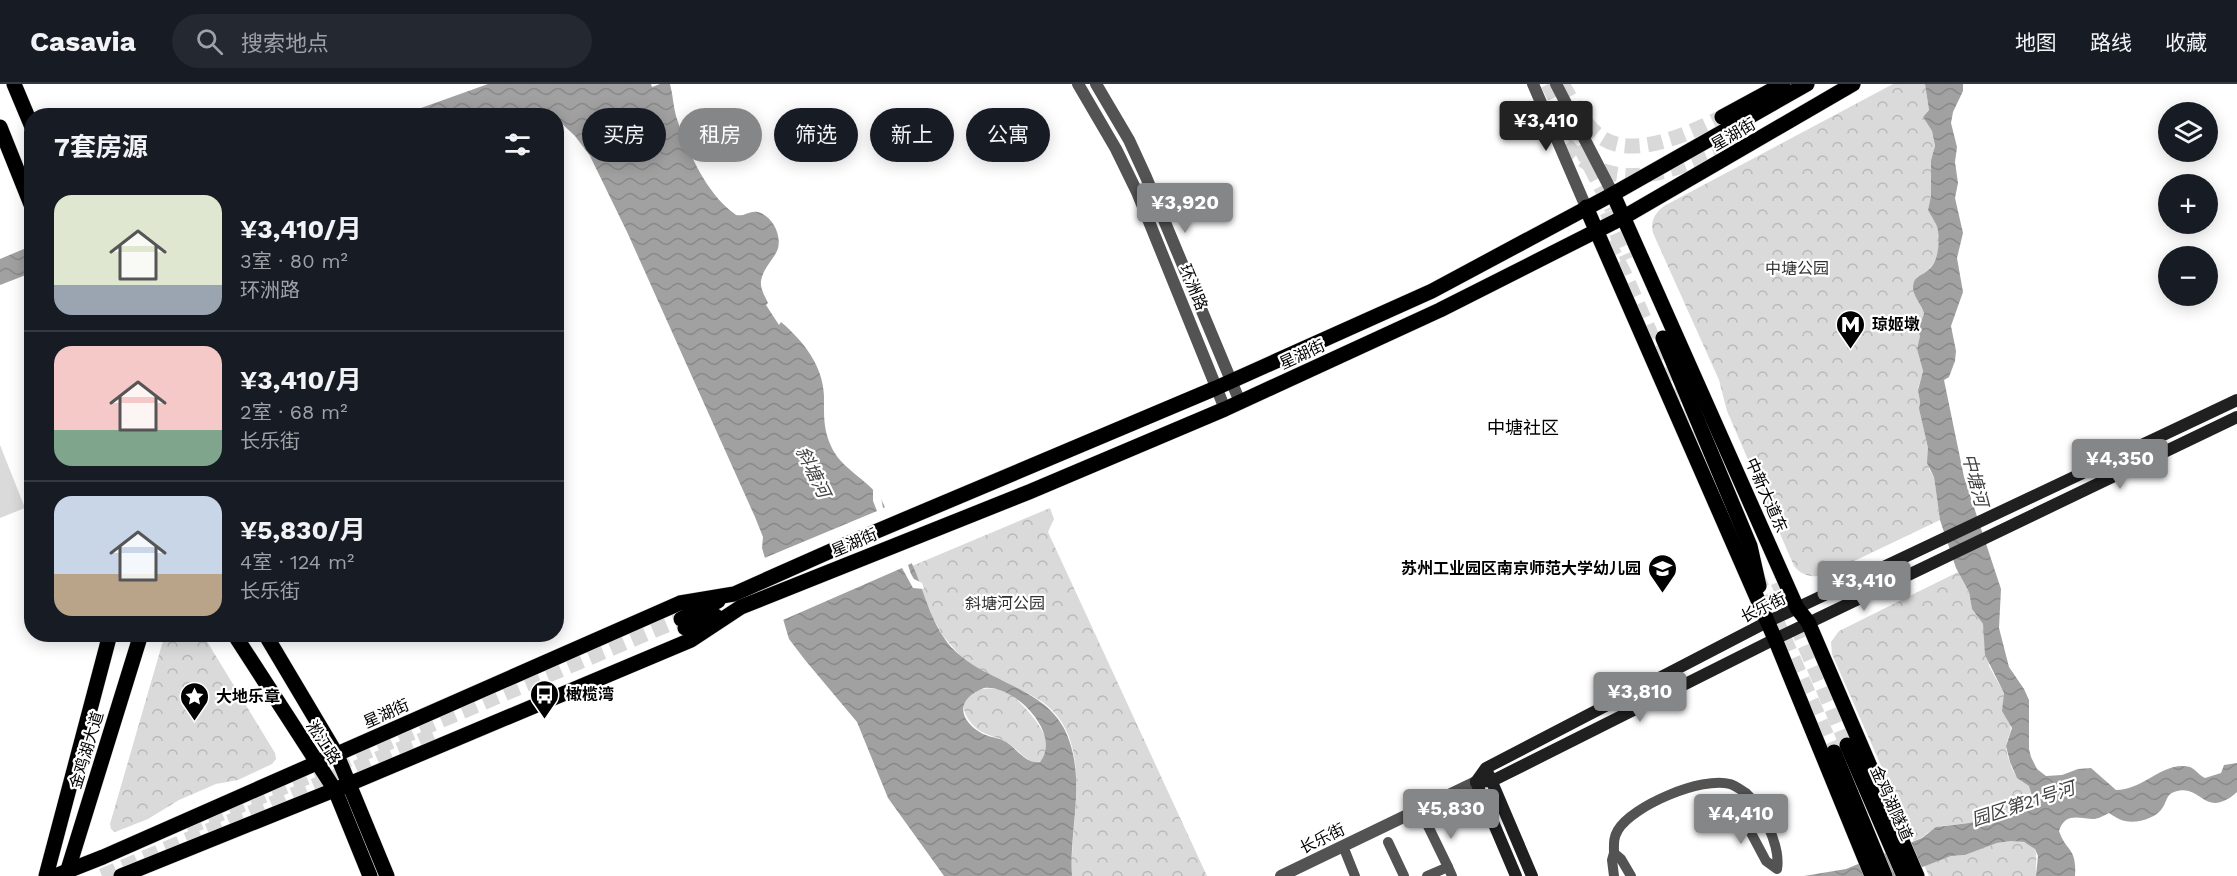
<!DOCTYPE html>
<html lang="zh">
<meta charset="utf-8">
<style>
:root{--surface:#171b24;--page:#242831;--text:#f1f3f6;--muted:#9ea1a6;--line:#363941;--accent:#858687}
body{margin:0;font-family:"Work Sans","Noto Sans SC",sans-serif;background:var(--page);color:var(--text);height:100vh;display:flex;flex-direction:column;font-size:22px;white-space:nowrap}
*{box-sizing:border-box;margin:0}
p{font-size:20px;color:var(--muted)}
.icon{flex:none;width:33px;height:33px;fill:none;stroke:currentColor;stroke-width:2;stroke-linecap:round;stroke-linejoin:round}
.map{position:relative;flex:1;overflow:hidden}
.drawer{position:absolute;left:24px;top:24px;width:540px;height:534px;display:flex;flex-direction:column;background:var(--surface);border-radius:24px;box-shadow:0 3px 15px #0003}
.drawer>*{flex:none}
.top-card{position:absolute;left:582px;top:24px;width:570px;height:54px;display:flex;gap:12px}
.fabs{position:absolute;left:2158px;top:18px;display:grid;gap:12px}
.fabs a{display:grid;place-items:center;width:60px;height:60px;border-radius:50%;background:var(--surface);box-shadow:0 3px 15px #0003;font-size:30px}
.price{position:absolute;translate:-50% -51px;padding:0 14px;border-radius:6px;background:var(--accent);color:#fff;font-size:20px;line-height:39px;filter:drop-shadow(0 2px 3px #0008)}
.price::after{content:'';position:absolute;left:50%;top:36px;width:18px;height:14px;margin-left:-9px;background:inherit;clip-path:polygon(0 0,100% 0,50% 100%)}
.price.on{background:#222;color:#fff}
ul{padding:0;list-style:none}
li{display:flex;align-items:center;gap:18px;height:150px;padding:0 30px}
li+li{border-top:2px solid var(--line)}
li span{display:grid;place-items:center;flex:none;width:168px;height:120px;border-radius:18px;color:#555}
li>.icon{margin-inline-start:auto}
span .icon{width:72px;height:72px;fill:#fffc;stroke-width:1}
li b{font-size:26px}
h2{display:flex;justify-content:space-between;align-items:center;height:72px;padding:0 30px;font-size:26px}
.tag{padding:0 21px;border-radius:27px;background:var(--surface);box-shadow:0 3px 15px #0003;font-size:21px;line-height:54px}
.tag.on{background:var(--accent);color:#fff}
header{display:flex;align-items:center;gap:36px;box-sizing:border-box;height:84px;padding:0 30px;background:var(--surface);border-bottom:2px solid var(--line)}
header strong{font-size:28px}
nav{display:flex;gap:33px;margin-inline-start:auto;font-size:21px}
.search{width:420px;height:54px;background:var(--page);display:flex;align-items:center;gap:15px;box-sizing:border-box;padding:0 21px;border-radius:33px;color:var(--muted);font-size:22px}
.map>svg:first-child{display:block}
.forest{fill:url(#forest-crowns)}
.garden{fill:#dadada}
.water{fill:url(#water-waves);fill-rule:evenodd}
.pier{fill:#fff}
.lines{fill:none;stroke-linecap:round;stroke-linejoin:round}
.primary-tunnel{stroke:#d9d9d9;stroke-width:15;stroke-dasharray:15 8;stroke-linecap:butt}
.primary-casing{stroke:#dbdbdb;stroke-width:16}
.minor{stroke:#535353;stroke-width:10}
.tertiary{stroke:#535353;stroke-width:12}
.secondary{stroke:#202020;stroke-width:12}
.primary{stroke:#000;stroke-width:15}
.labels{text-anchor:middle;stroke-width:4.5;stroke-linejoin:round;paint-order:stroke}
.street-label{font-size:16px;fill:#000;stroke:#fff}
.park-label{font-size:16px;fill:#313131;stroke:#fff}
.poi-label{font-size:16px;font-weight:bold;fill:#000;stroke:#fff;text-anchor:start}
.neighbourhood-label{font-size:18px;fill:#000;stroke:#fff}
.water-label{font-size:18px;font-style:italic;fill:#424242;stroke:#fff}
</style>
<header>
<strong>Casavia</strong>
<div class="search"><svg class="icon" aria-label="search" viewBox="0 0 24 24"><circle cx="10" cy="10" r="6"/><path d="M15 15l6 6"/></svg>搜索地点</div>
<nav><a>地图</a><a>路线</a><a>收藏</a></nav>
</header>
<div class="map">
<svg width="2237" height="792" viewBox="0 0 2237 792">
<defs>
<pattern id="forest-crowns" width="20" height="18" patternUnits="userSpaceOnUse" patternTransform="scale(1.5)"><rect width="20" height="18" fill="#dadada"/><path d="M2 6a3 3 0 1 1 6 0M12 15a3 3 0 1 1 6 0" fill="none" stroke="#b9b9b9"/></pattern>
<pattern id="water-waves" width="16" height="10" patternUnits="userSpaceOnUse" patternTransform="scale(1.5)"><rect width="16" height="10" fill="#a1a1a1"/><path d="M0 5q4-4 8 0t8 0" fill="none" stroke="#898989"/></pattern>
</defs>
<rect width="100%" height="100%" fill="#fff"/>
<g class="forest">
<path d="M1893,0H1925L1929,26L1923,33L1932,47L1935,62L1931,76V112L1928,126C1930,131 1933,134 1935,138C1942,151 1940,173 1930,184C1923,192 1918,190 1913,200L1924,230L1921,237L1915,241L1920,252L1917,265L1923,287L1918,304L1920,318L1919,325L1928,364L1929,385L1934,393L1940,436L1825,491C1813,494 1802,492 1794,482L1727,327L1719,296L1653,149C1650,137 1655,129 1664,122Z"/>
<path d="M1050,424L1054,435L1048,448L1207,792H1072C1069,741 1093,668 1052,626C1041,615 1026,608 1013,602L1010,610C1024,620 1067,665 1037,679C1024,676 1017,664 1006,658C995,651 982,652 973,641C947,613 982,597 1007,608L986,589L964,576L943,552L933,534L912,482Z"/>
<path d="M1958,488L1969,508L1972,525L1983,540L1989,582L2004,609L2003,629C2020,649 2003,650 2007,669C2009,677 2013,690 2019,695C2023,699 2027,699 2031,704L2030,715L2010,728L1969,739L1941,742L1927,749L1923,753L1914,757L1832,570L1831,558L1839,547Z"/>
<polygon points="165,550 203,551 275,669 276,675 272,680 238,696 216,700 179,716 148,735 115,748 111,745 110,740"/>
<path d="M2011,757C2043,758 2035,768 2036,792H1929L1924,781L1951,772L1965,771L1997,759Z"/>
</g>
<polygon class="garden" points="0,361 25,424 0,434"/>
<g class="water">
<path d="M488,0H651L652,3L660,0H670C673,11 673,21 676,32C687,66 706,110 736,131C744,133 750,126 758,128C773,132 783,153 777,167C772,177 763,185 761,197C760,205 765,212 768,219L766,221L779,241L781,238C803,257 823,281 824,312C824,330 823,345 831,362C841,385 866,394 881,415C893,440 906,464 916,489C926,515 933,542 951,563C986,601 1051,602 1069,656C1085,701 1069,747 1072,792H944L888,714L857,638L805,576L789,555L762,464L763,453L755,433L628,150L590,72L575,52L557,35L556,32L531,27L487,32H384L421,24ZM984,604C1014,600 1063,650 1040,678C1027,680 1018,667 1009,660C1002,654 992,654 983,650C958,636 955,615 984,604Z"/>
<path d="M1925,0H1963V7L1953,28L1951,39L1957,63L1955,78L1958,99L1955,114L1963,149L1957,174L1963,208L1951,242L1956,267L1955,277L1949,293L1944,296L1964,393L2001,505L1999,544L2009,583L2024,605L2029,616V665L2031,673L2037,685L2046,692L2062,691L2078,685L2091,684L2116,706C2144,706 2164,676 2190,683C2195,685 2200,692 2205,694L2221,689L2224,681L2237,679V708C2204,737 2202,698 2174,708C2166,711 2167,717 2163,723C2157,734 2137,740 2125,737C2119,736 2114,732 2109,729C2105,731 2098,735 2094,735C2081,735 2065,727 2059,747C2066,768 2077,763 2075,792H2036L2038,772L2035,765L2024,758L2011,757L1997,759L1965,771L1951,772L1899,792H1804L1846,785L1922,754L1936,743L1969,739L2005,730L2028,718L2032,712L2029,702L2017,694L2010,678L2006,662L2012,644L2002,627L2004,609L1985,571L1983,540L1972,525L1969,508L1956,484L1940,436L1934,393L1927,379L1928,364L1919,325L1920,318L1918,306L1923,287L1917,265L1920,252L1915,241L1921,237L1924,230C1922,220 1913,213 1913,203C1913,193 1921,192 1927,187C1938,180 1940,159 1938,147C1937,139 1931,133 1928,126L1931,112V76L1935,62L1932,47L1923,33L1929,26Z"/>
<polygon points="31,162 31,189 0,201 0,175"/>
</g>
<polygon class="pier" points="873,406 880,408 883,424 888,422 914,478 908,481 911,490 914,495 922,499 924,505 913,504 902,484 783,536 773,514 762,475 877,427 873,417"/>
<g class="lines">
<g class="primary-tunnel">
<polyline points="1548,0 1612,125"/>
<path d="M1562,0C1574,19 1584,43 1604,55C1636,75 1692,48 1722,33"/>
<path d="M1553,41C1558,48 1563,57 1569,64C1617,115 1683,84 1736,59"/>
<polyline points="1607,128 1628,175"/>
<polyline points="1608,158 1625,191 1710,385"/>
<polyline points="1756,490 1834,668"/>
<polyline points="1778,498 1847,661"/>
<polyline points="187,744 681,535"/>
<polyline points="102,792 436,650"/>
</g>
<defs>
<g id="primary">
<polyline points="14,0 32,43"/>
<polyline points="1722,33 1783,0"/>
<polyline points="0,43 32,123"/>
<polyline points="1613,110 1797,524 1808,538 1917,792"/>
<polyline points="1586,123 1775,555 1872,792"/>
<polyline points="1663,254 1750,462 1759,502"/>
<polyline points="681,535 718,517"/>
<polyline points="685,544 716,532"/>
<polyline points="234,550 335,706 370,792"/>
<polyline points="265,550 337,671 387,792"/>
<polyline points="1847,661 1904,792"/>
<polyline points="1834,668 1885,792"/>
<polyline points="46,792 110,550"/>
<polyline points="55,792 103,773 680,519 734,510 851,458 1216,304 1432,207 1613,110 1807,0"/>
<polyline points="66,792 141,550"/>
<polyline points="121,792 349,700 691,556 741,523 1029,408 1225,325 1440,226 1624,133 1853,0"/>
</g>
</defs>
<use href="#primary" class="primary-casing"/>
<g class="minor">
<polyline points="1428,742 1448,783"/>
<polyline points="1388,758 1404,792"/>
<polyline points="1343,762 1355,792"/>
<path d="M1614,769C1614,761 1613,754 1618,746C1632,722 1702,692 1730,700C1736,702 1741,706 1746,709L1742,717L1743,723L1750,747L1766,777L1777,785C1781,763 1762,723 1746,709"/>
<polyline points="1427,792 1448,783 1452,792"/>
<polyline points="1614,792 1612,776 1614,769 1621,775 1631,792"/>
</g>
<g class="tertiary">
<polyline points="1078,0 1116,65 1137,108 1225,325"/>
<polyline points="1096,0 1129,56 1146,93 1240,318"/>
<polyline points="1533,0 1586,123"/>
<polyline points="1556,0 1613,110"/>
<polyline points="1281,792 1476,698"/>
</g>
<g class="secondary">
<polyline points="1489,691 1532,792"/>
<polyline points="1476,698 1486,684 1767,538 2237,316"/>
<polyline points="1476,698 1492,697 1775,555 2237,333"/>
<polyline points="1476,698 1516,792"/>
</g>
<use href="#primary" class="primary"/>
</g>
<defs>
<symbol id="metro-pin" viewBox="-11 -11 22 30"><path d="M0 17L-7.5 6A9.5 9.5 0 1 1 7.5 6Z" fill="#000" stroke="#fff"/><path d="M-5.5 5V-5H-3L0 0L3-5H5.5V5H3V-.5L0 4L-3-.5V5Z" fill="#fff"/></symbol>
<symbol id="school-pin" viewBox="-11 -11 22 30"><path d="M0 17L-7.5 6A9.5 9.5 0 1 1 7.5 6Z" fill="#000" stroke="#fff"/><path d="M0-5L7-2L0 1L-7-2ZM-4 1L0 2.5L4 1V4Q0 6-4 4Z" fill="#fff"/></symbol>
<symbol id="bus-pin" viewBox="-11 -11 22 30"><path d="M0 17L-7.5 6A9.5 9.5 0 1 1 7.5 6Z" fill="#000" stroke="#fff"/><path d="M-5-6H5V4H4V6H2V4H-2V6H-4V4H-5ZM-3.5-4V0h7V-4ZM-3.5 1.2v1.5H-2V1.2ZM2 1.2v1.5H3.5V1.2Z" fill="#fff"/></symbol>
<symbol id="sight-pin" viewBox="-11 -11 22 30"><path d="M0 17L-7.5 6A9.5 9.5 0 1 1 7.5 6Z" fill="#000" stroke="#fff"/><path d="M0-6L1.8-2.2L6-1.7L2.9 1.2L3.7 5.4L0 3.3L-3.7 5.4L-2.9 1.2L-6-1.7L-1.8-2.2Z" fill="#fff"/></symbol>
</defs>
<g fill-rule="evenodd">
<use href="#metro-pin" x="1834" y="224" width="33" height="45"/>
<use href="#school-pin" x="1646" y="468" width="33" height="45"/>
<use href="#bus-pin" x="528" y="594" width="33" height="45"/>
<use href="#sight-pin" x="178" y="596" width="33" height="45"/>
</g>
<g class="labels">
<g class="street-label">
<text transform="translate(1733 50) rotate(-30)" y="6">星湖街</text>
<text transform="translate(1194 203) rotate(68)" y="6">环洲路</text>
<text transform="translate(1302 270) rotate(-25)" y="6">星湖街</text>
<text transform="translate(1767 411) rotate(66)" y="6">中新大道东</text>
<text transform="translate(854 458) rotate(-23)" y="6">星湖街</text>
<text transform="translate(1763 523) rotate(-26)" y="6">长乐街</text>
<text transform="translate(386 629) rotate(-24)" y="6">星湖街</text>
<text transform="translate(324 658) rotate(57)" y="6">淞江路</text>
<text transform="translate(86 666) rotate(-73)" y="6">金鸡湖大道</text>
<text transform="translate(1892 719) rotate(66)" y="6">金鸡湖隧道</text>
<text transform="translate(1322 754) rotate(-26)" y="6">长乐街</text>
</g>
<g class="park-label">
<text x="1797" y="190">中塘公园</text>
<text x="1005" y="525">斜塘河公园</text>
</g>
<g class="poi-label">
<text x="1872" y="246">琼姬墩</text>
<text x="1641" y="490" text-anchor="end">苏州工业园区南京师范大学幼儿园</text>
<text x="566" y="616">橄榄湾</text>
<text x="216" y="618">大地乐章</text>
</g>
<g class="neighbourhood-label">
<text x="1523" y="350">中塘社区</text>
</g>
<g class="water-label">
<text transform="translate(813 388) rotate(64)" y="6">斜塘河</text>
<text transform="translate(1975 396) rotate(75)" y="6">中塘河</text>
<text transform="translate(2023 720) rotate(-18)" y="6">园区第21号河</text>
</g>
</g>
</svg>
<div class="fabs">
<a><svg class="icon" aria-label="layers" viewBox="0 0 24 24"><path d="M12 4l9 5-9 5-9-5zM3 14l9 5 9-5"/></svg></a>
<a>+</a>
<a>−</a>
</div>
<b class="price on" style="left:1546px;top:68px">¥3,410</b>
<b class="price" style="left:1185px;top:150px">¥3,920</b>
<b class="price" style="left:2120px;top:406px">¥4,350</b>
<b class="price" style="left:1864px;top:528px">¥3,410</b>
<b class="price" style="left:1640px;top:639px">¥3,810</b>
<b class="price" style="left:1451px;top:756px">¥5,830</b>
<b class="price" style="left:1741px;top:761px">¥4,410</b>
<div class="top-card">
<a class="tag">买房</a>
<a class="tag on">租房</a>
<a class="tag">筛选</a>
<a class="tag">新上</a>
<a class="tag">公寓</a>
</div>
<section class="drawer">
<h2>7套房源<svg class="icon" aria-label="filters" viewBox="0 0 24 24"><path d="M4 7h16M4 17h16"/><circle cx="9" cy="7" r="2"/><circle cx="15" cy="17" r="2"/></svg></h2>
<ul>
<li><span style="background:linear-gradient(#dfe7d0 75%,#9aa5b1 0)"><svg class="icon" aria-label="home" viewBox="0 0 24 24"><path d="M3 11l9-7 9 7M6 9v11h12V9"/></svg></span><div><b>¥3,410/月</b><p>3室 · 80 m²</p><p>环洲路</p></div></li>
<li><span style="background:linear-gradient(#f6c9c9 70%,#7fa58c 0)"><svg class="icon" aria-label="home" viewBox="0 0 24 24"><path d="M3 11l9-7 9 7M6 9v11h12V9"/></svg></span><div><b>¥3,410/月</b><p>2室 · 68 m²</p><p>长乐街</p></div></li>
<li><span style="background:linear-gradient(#c9d6e8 65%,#b9a48a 0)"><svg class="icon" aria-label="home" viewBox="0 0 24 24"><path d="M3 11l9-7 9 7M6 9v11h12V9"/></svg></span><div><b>¥5,830/月</b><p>4室 · 124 m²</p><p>长乐街</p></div></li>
</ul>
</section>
</div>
